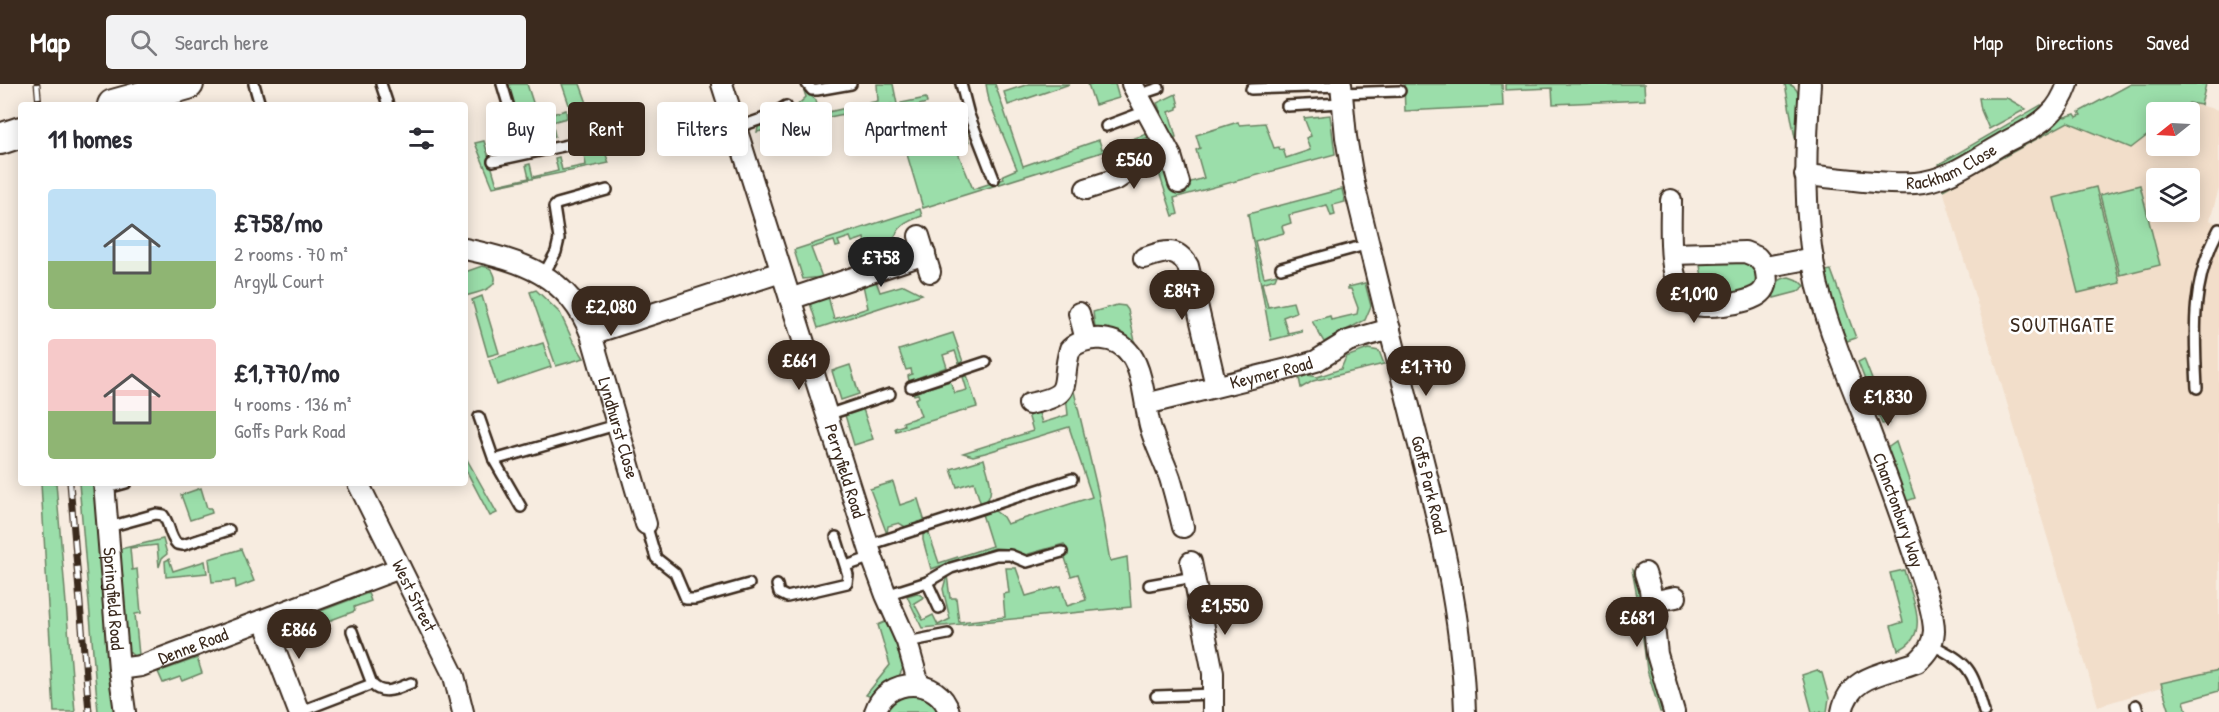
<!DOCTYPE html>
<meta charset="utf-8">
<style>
:root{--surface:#fff;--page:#f2f2f3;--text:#2b2b33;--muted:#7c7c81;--accent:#3b2a1e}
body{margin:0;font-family:"Patrick Hand",sans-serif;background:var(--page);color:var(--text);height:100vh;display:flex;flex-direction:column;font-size:22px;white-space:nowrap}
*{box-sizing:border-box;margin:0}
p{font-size:20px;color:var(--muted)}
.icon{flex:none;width:33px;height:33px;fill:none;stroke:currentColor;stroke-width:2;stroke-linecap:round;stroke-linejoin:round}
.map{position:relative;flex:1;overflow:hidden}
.drawer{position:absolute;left:18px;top:18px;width:450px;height:384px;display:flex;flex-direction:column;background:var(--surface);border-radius:6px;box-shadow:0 3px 15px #0003}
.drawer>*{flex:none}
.top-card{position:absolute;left:486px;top:18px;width:570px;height:54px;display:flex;gap:12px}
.needle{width:39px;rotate:252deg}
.tools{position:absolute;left:2146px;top:18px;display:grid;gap:12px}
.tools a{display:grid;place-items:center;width:54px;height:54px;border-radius:6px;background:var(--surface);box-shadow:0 3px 15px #0003;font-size:30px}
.price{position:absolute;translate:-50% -51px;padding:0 14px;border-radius:21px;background:var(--accent);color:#fff;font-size:20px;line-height:39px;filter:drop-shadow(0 2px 3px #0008)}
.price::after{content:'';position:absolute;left:50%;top:36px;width:18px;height:14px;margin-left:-9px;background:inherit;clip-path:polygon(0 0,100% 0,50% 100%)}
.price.active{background:#222;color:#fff}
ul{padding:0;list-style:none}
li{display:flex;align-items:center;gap:18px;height:150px;padding:0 30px}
li span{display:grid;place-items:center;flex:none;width:168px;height:120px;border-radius:6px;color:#555}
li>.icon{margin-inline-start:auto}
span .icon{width:72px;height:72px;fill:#fffc;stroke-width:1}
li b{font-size:26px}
h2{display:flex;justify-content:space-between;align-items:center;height:72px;padding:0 30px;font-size:26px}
.tag{padding:0 21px;border-radius:6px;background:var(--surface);box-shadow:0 3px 15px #0003;font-size:21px;line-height:54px}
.tag.active{background:var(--accent);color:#fff}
header{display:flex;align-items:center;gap:36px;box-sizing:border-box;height:84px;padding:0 30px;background:var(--accent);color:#fff}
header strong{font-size:28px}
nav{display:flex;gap:33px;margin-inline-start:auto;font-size:21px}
.search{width:420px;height:54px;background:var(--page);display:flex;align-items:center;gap:15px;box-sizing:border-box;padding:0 21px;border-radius:6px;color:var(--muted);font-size:22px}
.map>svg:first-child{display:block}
.built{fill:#f2deca;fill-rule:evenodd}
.green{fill:#9bdeaa;stroke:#6b8464;stroke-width:1.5}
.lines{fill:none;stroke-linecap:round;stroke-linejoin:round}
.service-casing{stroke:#3b2a1e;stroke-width:14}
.minor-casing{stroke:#3b2a1e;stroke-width:24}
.primary-casing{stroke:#3b2a1e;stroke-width:34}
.service{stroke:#fff;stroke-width:9}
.minor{stroke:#fff;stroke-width:20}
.primary{stroke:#fff;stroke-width:30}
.rail-casing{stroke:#3b2a1e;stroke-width:7}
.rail{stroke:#fff;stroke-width:4.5;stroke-dasharray:14;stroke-linecap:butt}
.labels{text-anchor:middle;stroke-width:5;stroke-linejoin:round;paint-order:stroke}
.street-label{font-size:18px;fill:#3b2a1e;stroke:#fff}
.quarter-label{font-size:21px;letter-spacing:1.5px;fill:#3b2a1e;stroke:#fff}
</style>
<header>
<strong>Map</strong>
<div class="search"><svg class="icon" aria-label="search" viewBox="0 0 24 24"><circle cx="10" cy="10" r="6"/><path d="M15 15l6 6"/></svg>Search here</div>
<nav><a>Map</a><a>Directions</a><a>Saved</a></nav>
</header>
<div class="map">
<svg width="2219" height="628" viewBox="0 0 2219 628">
<rect width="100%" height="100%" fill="#f7ece0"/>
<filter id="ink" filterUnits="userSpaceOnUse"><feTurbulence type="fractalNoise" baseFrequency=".0167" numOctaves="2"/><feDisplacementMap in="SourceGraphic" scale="12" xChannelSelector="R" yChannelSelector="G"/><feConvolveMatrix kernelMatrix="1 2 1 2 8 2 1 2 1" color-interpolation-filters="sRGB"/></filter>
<g filter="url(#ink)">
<path class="built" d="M2189,19L2219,26V105L2210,136L2219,141V586L2161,599L2162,603L2098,622L1943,106L2068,38L2131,64L2157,44V62H2190V28H2177ZM2157,94H2190V128H2157Z"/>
<g class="green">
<polygon points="512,0 527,0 538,34 566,26 567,34 552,38 555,52 550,54 547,39 524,45 527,59 525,60 508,1"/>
<polygon points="562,0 580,0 609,79 493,103 475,59 484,57 497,101 529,94 526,81 530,80 533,93 558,87 555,74 559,73 562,86 586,81 583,66 595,63 590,44 578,47"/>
<polygon points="877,0 893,0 905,60 914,66 968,54 969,58 956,64 973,105 1004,95 1003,91 1017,85 989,17 986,0 995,0 1023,82 1099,56 1102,65 1150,49 1155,60 1155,66 1152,69 1147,54 923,124 892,20 757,48 758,43 787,31 806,13 804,7 816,16 819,30 878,17"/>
<polygon points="1029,0 1070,0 1008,21 1004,8"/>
<polygon points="1088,0 1115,0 1119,14 1095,21"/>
<polygon points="1404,0 1502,0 1503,22 1405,27"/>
<polygon points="1505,0 1644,0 1645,16 1553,20 1552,4 1505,6"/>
<path d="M1785,0C1808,0 1798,40 1797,55L1795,54Z"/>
<polygon points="2131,0 2206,0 2201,21 2189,19 2177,28 2157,28 2157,44 2131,64 2068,38 1943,106 1941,101 2061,30 2065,33 2075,30 2077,33 2081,31 2079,28"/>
<polygon points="1176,10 1179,22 1177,23 1177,25 1169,28 1176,53 1172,54 1157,19"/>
<polygon points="926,14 927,19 907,24 912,47 964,36 968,50 951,56 913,62 909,59 901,19"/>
<polygon points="1979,14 2007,14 2026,25 1989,45 1981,26"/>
<polygon points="2041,21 2045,22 2040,29 1942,86 1939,80"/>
<polygon points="1330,31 1335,70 1174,114 1178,130 1173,132 1157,83 1159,81 1165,85 1172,104 1204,94 1196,66 1200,64 1196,51 1238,38 1239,41 1265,39 1274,64 1279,63 1280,66 1283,65 1286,74 1310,66 1306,54 1311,52 1304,34"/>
<polygon points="2140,101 2160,181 2120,191 2100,111"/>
<polygon points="2096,103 2120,199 2078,209 2054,114"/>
<polygon points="1342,105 1345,118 1333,121 1335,131 1331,132 1327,121 1289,131 1291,139 1282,142 1284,149 1255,157 1264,193 1277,190 1275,195 1262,199 1268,223 1293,218 1296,228 1283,233 1288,249 1301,246 1302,248 1271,256 1248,130"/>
<path d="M920,125L922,132C893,142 899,149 884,172L885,176L850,188L847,185L869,178L864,154L852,158L850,153L838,157L840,162L836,163L834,157L811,164L822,193L803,195L794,166Z"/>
<polygon points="1699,176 1747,178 1757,190 1756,203 1747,208 1706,215"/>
<path d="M482,182C488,183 492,184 494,190C501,205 475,209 465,212V188Z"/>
<polygon points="1831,186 1856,254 1847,257 1828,210 1825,187"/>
<path d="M1789,193L1800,197L1805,202L1797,208L1774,214C1772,202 1777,195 1789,193Z"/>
<polygon points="872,197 876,197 880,208 904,201 922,210 818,244 809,216 828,212 834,235 868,224 863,201"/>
<polygon points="1365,199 1371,222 1365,236 1324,258 1312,237 1330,232 1331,236 1357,230 1358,224 1351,205 1348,205 1348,203"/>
<polygon points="536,206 560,229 573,257 584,274 556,282 530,208"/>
<polygon points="482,212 499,269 488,272 472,216"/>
<polygon points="1117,221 1125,222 1128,226 1135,257 1132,261 1099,247 1095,243 1093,228"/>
<polygon points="953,249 963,278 959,279 955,267 943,271 947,283 909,297 908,292 912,290 911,285 906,286 899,266"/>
<polygon points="543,259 551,283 497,301 489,276"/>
<polygon points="1368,265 1379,267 1384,280 1313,297 1301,304 1299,294 1308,291 1317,293 1341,285 1346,273"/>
<polygon points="1864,275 1889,339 1882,340 1858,278"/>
<polygon points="850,281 859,310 841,316 832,287"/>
<polygon points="967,291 977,323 896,347 895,344 904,341 903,338 921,332 915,315 919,313 918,310 914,311 913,309 950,297 955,309 967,306 963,293"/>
<polygon points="1072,299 1098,408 1110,477 1127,473 1131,523 922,544 907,512 917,509 924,513 914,519 923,536 933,531 938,541 950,535 943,505 947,491 950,514 956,514 959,538 1005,533 1003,510 1009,509 1006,484 1016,484 1026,512 1061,502 1067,522 1086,516 1078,490 1071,492 1065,474 1068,472 1064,460 1025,471 1008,465 995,464 931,485 923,456 923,451 928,447 939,479 992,462 982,430 995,427 1003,433 1007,440 1092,413 1069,343 985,369 973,372 963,369 1033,347 1028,330 1038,326 1042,339 1068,331 1066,311"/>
<polygon points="863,325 873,355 854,361 845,331"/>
<polygon points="1896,358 1915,414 1907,417 1903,414 1886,365"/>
<polygon points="465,372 497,429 490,432 465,384"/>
<path d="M984,375C987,389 999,412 981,421L974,398L957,403L951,385Z"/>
<polygon points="893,398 900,421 918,415 925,438 907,444 899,439 888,442 887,450 870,405"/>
<polygon points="41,399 56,399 75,628 54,628"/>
<polygon points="79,399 96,399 118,628 98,628"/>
<polygon points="201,404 207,424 211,424 212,429 190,436 181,411"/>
<polygon points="163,455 167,470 162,474 159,483 157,461 130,464 132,486 137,485 141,529 135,530 139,571 135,573 128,567 120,465"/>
<polygon points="241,465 254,497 236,504 235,496 212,498 209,475"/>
<polygon points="169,475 173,487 205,477 207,489 166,493 165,477"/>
<polygon points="1632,486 1638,492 1667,628 1660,628 1647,586 1639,523"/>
<path d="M1904,486C1911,512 1933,552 1898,566L1891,542L1903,538L1890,489Z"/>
<polygon points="368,509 371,517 354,523 355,527 323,539 324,542 302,549 297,536"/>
<polygon points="885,538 898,561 904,582 899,592 874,614 866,611 890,581 878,541"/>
<polygon points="197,574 202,589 182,597 180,593 163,599 158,588"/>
<polygon points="1817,586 1822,589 1829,614 1827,628 1812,628 1802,591"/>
<polygon points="2219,586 2219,607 2184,617 2187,628 2170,628 2161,599"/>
<polygon points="901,608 930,612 942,628 881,628"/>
</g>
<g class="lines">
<defs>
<g id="service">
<polyline points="254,0 260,21"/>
<polyline points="381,0 388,21"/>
<polyline points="502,0 523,70"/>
<polyline points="807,0 812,6 817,6 851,0"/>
<polyline points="961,0 969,31 994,95"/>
<polyline points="1251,5 1341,2"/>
<polyline points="1341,9 1400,7"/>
<polyline points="1138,11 1159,4"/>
<polyline points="1287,22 1342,19"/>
<polyline points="1106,42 1146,27"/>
<polyline points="736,44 770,32 786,22"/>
<polyline points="493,77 577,59"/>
<polyline points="1281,184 1369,160"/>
<polyline points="544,190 556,168 559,155 554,123 557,120 607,106"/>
<polyline points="911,303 986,278"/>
<path d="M2197,304C2194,246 2191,197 2219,145"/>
<polyline points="827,331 890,310"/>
<polyline points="479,333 494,376 521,423"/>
<polyline points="494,376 616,341"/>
<polyline points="104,405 126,399"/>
<polyline points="646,440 656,474 675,489 686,515 695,515 749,500"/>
<path d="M107,441H116L156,430L163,431C170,440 169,452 177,460L183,461L229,446"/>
<polyline points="869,461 1072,395"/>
<polyline points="846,482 872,473"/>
<polyline points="927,498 951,484 996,471 1010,471 1027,478 1062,468"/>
<polyline points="777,501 779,509 787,513 847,499 848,491 836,453"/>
<polyline points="1149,501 1194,493"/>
<polyline points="886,511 927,498 939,524"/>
<polyline points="907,558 948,550"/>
<path d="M1932,561C1972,580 1972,587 1984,628"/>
<path d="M372,600C383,613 398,604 411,599"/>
<polyline points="1156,612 1214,610"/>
<polyline points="2136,621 2138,628"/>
<polyline points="299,628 372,600 352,547"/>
</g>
<g id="minor">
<path id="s1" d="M722,0L872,473L886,511L907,558L919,601"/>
<polyline points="1132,0 1171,72 1179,99"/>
<path id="s2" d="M1341,0L1346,53L1354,100C1373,179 1393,259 1413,338C1438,433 1462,529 1465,628"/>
<path id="s3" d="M1810,0C1805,69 1803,136 1818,203C1830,250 1849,295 1867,340C1883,383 1899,425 1913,468C1920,489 1934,526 1934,547C1933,561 1927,569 1917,578C1887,590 1849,590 1842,628"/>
<path id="s4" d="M1805,91C1841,94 1879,101 1915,99C1947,97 1975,75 2002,60C2018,51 2036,44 2049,31C2058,23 2064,11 2068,0"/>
<polyline points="1086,105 1117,95 1129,87 1171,72"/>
<path d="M1671,116C1671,145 1667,192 1686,216C1696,228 1750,220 1761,209C1769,202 1767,193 1765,183L1813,174"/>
<polyline points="919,152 930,188"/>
<path id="s5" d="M465,165C522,177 568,191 591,250L646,440"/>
<polyline points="1672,170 1745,168 1757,173 1765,183"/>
<path d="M1144,174C1164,168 1176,161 1188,182L1216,302"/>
<polyline points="790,215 925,170"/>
<polyline points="1079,229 1086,256"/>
<polyline points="591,250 781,188"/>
<path d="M1029,320C1077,310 1059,303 1070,265C1087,250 1117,251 1131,271C1143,288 1145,322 1150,342C1155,360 1164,377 1170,394C1175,410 1179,427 1183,443"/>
<path id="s6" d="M1146,320L1292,284L1316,277L1348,257L1390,245"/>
<path id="s7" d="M104,399L119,585L125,628"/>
<path id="s8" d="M358,399L454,592L463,628"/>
<polyline points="1191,478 1213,589 1213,628"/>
<polyline points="1645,489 1650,505 1657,570 1674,628"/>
<polyline points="1651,518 1676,513"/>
<polyline points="264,537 299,628"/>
<path id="s9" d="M119,585L141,582L400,484"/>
<path d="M875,628C886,592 939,592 949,628"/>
</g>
<g id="primary">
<polyline points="113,21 188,0"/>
<polyline points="0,55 21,48"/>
</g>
</defs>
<use href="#service" class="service-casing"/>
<use href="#minor" class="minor-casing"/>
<use href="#primary" class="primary-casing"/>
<use href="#service" class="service"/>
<use href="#minor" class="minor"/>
<use href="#primary" class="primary"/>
<defs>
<g id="rail">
<polyline points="37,0 39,21"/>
<polyline points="70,399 89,628"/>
</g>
</defs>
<use href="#rail" class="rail-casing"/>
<use href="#rail" class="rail"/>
</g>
</g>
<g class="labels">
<g class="street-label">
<text dy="6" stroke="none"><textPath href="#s4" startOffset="150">Rackham Close</textPath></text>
<text dy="6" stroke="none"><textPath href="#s6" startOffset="129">Keymer Road</textPath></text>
<text dy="6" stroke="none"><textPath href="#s5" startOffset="258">Lyndhurst Close</textPath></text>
<text dy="6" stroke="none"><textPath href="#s1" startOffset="406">Perryfield Road</textPath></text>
<text dy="6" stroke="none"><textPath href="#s2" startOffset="411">Goffs Park Road</textPath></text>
<text dy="6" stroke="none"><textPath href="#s3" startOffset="441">Chanctonbury Way</textPath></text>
<text dy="6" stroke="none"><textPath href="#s8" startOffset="126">West Street</textPath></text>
<text dy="6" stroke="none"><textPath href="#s7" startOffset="116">Springfield Road</textPath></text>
<text dy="6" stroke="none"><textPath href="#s9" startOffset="78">Denne Road</textPath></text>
</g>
<g class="quarter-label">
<text x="2063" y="248">SOUTHGATE</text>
</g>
</g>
</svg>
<div class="tools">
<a><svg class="needle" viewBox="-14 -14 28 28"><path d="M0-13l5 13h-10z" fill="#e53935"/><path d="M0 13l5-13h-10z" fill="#7c7c81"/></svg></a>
<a><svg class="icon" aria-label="layers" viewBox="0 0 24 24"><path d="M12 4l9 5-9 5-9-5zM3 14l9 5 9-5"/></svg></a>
</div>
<b class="price" style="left:1134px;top:106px">£560</b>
<b class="price active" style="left:881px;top:204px">£758</b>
<b class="price" style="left:1182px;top:237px">£847</b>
<b class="price" style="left:1694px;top:240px">£1,010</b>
<b class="price" style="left:611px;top:253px">£2,080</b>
<b class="price" style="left:799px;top:307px">£661</b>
<b class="price" style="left:1426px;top:313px">£1,770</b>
<b class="price" style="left:1888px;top:343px">£1,830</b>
<b class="price" style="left:1225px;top:552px">£1,550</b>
<b class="price" style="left:1637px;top:564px">£681</b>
<b class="price" style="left:299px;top:576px">£866</b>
<div class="top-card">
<a class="tag">Buy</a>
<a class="tag active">Rent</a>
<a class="tag">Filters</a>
<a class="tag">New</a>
<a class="tag">Apartment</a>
</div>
<section class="drawer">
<h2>11 homes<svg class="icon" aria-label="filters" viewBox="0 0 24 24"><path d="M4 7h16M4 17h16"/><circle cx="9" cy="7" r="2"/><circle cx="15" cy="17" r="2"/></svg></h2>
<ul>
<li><span style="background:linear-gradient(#bfe0f5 60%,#8fb573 0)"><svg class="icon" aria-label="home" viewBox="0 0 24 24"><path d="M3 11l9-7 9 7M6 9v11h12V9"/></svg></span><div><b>£758/mo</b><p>2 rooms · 70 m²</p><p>Argyll Court</p></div></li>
<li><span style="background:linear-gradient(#f6c9c9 60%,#8fb573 0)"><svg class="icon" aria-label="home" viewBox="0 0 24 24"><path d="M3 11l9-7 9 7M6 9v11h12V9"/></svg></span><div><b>£1,770/mo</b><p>4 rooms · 136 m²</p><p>Goffs Park Road</p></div></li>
</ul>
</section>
</div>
